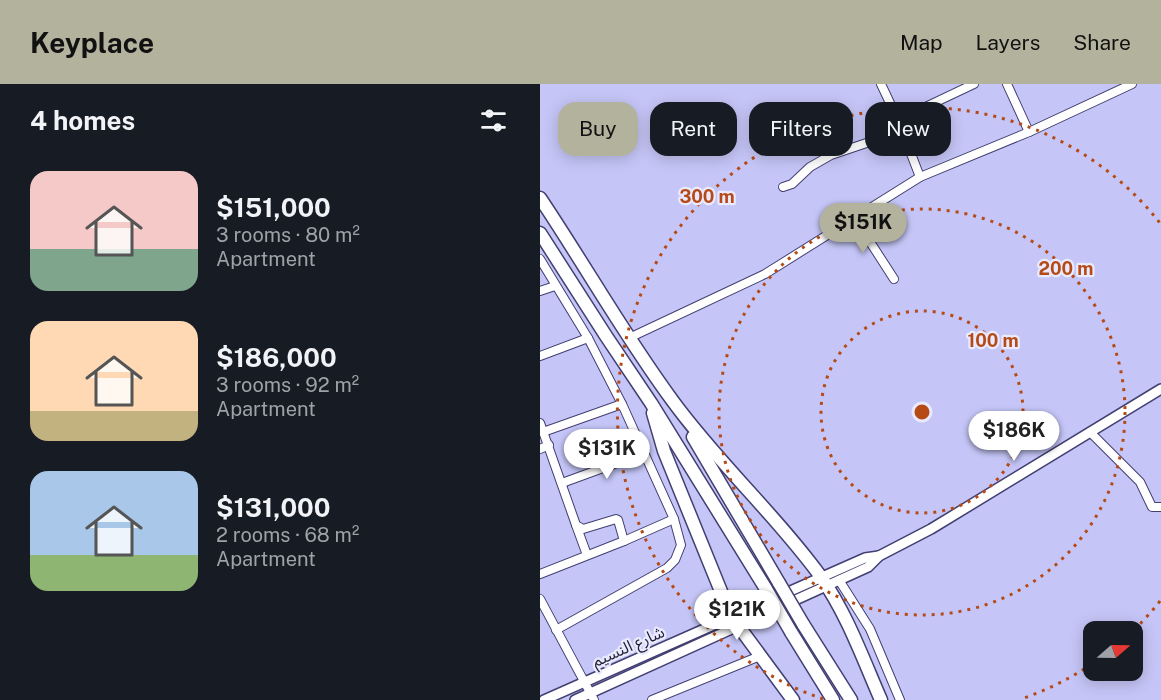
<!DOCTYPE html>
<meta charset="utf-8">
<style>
:root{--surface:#171b24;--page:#20242c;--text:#f1f3f6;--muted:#9ea1a6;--accent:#b3b29d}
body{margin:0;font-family:"Public Sans","Noto Sans Arabic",sans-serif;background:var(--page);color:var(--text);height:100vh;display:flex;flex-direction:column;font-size:22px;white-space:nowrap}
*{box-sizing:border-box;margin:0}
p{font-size:20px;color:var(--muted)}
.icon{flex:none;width:33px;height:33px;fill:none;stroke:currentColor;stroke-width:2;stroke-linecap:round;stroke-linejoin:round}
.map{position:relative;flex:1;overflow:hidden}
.panel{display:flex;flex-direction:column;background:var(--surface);width:540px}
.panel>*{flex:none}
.banner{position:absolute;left:18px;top:18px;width:513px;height:54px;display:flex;gap:12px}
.needle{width:39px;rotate:70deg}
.tools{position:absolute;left:543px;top:537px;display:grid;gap:12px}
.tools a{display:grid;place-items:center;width:60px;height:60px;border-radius:12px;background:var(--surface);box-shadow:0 3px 15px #0003;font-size:30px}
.price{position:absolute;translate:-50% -51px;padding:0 14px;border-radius:21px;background:#fff;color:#222;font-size:20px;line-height:39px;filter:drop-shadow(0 2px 3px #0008)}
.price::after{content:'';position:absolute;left:50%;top:36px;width:18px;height:14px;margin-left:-9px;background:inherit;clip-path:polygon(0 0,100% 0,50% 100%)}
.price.active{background:var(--accent);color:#111}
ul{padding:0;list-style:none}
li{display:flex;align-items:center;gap:18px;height:150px;padding:0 30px}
li span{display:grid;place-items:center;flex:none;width:168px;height:120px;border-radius:18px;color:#555}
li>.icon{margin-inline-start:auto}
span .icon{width:72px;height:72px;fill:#fffc;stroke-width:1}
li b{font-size:26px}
h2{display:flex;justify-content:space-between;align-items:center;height:72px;padding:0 30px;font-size:26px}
.pill{padding:0 21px;border-radius:18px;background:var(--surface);box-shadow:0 3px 15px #0003;font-size:21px;line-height:54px}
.pill.active{background:var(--accent);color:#111}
header{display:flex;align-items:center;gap:36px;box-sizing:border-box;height:84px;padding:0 30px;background:var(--accent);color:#111}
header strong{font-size:28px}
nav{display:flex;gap:33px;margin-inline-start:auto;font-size:21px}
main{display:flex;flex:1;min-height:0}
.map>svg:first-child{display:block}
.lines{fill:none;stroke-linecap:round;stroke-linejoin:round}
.minor-casing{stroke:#423f72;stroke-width:10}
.tertiary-casing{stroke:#423f72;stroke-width:12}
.trunk-casing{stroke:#423f72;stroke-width:15}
.minor{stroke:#fff;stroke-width:8}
.tertiary{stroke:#fff;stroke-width:9}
.trunk{stroke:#fff;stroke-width:12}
.trunk-bridge-casing{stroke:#423f72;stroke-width:15;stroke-linecap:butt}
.trunk-bridge{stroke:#fff;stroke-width:12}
.ring{fill:none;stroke:#b64a16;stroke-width:3;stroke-dasharray:3 6}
.labels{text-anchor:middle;stroke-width:4.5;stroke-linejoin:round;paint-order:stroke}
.street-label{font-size:16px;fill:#201f35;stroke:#e9eafd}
.centre{fill:#b64a16;stroke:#e9eafd;stroke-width:3}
.ring-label{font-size:18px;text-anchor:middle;font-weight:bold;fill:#b64a16;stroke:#e9eafd;stroke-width:4.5;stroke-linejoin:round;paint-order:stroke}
</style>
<header>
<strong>Keyplace</strong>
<nav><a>Map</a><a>Layers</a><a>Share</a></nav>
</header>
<main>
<section class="panel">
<h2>4 homes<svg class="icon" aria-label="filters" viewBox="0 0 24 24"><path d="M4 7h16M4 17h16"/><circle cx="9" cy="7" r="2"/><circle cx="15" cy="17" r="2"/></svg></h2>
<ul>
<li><span style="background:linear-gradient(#f6c9c9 65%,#7fa58c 0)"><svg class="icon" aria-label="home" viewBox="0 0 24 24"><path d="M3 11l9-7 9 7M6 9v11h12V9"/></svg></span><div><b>$151,000</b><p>3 rooms · 80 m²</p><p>Apartment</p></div></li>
<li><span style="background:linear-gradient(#ffd9b3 75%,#c2b280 0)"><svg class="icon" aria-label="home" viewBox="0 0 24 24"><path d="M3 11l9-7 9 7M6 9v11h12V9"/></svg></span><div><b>$186,000</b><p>3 rooms · 92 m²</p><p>Apartment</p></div></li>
<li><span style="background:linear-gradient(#a9c7e8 70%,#8fb573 0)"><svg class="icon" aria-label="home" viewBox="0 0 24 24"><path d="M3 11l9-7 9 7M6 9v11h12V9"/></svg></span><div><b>$131,000</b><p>2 rooms · 68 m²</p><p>Apartment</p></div></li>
</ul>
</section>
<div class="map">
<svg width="621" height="616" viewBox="0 0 621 616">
<rect width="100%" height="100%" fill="#c5c6f7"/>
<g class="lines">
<defs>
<g id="minor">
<polyline points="341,0 358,36 380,93"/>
<polyline points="467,0 489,48"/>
<polyline points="358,36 434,0"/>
<polyline points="243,103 252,100 270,83 291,71 362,47"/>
<polyline points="314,133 354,195"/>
<polyline points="0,175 48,254 82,320 134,435 141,461 135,476 127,484 16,546"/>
<polyline points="0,207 15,202"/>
<polyline points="89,254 225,190 380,93 489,48 592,0"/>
<polyline points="0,272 48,254"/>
<polyline points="0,339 36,441 43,445 76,435 78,436 84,457 0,490"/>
<polyline points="3,348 82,320"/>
<polyline points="550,348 600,398 612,423 621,423"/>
<polyline points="0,365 9,361"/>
<polyline points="22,399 104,369"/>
<polyline points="36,441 47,471"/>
<polyline points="84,457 134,435"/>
<polyline points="299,496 330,545 360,616"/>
<polyline points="0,515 54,616"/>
<polyline points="112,616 220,572"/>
</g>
<g id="tertiary">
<polyline points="4,616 325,474 339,472"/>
<polyline points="35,616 328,483 339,472 391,445 621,305"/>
</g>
<g id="trunk">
<path d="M0,114C45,181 84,251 132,316C177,378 236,431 281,493C307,530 323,575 341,616"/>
<polyline points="0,149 66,252 111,319 226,505"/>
<polyline points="113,329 124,367 191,532 253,616"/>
<polyline points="153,353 239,499"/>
<polyline points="263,540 311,616"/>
<polyline points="251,548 293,616"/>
</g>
</defs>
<use href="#minor" class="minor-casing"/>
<use href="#tertiary" class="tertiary-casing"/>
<use href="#trunk" class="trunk-casing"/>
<use href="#minor" class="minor"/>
<use href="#tertiary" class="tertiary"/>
<use href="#trunk" class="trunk"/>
<defs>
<g id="trunk-bridge">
<polyline points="239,499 263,540"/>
<polyline points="226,505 251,548"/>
</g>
</defs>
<use href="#trunk-bridge" class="trunk-bridge-casing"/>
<use href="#trunk-bridge" class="trunk-bridge"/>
</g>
<g class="ring">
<circle cx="382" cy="328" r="101"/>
<circle cx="382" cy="328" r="203"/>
<path d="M620 517A304 304 0 0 1 593 547M552 580A304 304 0 0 1 481 615M283 615A304 304 0 1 1 620 139"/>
</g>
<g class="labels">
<g class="street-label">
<text transform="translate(88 562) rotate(-24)" y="6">شارع النسيم</text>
</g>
</g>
<circle cx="382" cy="328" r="9" class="centre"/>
<g class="ring-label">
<text x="167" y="119">300 m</text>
<text x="526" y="191">200 m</text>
<text x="453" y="263">100 m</text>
</g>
</svg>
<div class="tools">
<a><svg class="needle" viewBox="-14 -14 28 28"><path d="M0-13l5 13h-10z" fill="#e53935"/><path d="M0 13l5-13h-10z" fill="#9ea1a6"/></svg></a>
</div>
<b class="price active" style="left:323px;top:170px">$151K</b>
<b class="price" style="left:474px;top:378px">$186K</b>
<b class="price" style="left:67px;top:396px">$131K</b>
<b class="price" style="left:197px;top:557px">$121K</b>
<div class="banner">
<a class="pill active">Buy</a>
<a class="pill">Rent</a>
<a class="pill">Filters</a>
<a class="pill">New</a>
</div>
</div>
</main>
